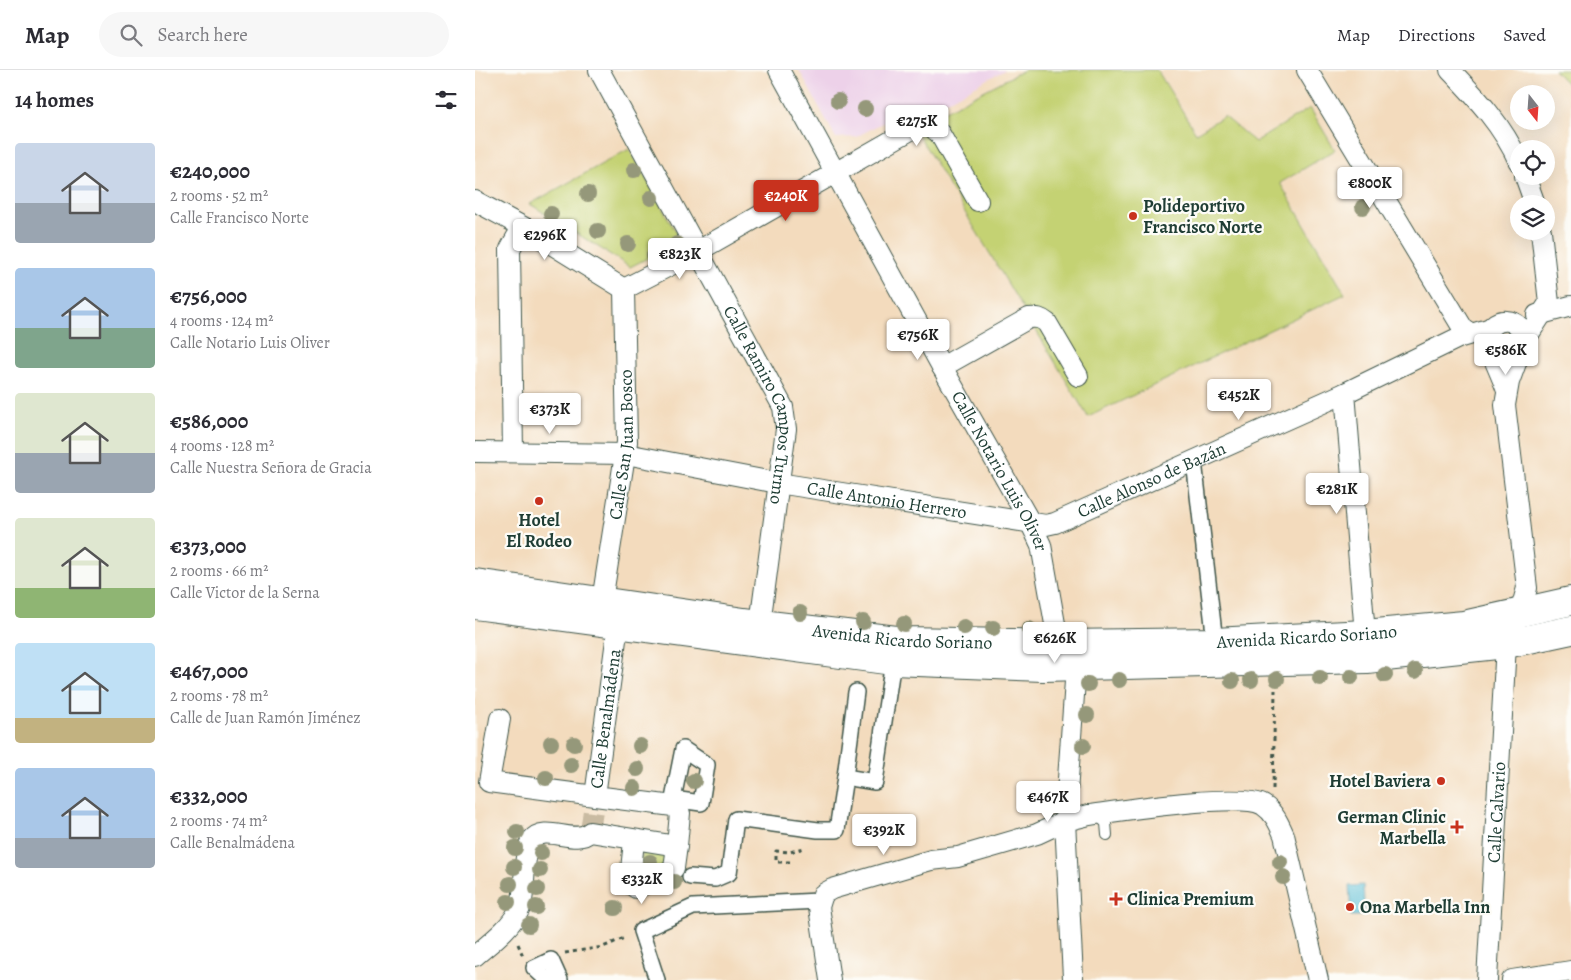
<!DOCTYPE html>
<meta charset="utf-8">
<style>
:root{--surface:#fff;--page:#f7f7f7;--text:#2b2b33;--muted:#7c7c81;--line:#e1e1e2;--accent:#c8321e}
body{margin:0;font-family:Alegreya,serif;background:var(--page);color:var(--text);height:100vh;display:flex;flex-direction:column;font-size:19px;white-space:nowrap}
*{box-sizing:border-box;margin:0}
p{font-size:16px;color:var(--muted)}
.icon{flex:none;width:28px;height:28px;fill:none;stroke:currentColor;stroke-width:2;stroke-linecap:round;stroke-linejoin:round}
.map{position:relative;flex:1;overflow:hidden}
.panel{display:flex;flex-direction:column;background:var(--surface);width:475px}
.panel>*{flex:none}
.needle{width:32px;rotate:163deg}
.buttons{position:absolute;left:1035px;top:15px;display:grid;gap:10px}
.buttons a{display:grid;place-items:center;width:45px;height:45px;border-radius:50%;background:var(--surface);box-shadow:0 5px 20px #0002;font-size:25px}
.price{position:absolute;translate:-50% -42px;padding:0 11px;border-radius:5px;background:#fff;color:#222;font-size:16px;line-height:32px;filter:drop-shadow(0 1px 2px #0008)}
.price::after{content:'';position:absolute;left:50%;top:30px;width:15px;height:11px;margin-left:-8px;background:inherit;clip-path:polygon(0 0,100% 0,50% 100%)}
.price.on{background:var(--accent);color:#fff}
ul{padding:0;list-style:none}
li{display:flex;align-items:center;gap:15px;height:125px;padding:0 15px}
li span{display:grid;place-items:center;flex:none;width:140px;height:100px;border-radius:5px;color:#555}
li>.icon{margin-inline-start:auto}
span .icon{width:60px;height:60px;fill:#fffc;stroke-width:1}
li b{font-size:21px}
h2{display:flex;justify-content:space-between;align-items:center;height:60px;padding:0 15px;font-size:21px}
header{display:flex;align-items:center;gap:30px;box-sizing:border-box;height:70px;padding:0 25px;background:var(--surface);border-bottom:1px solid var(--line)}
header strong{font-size:24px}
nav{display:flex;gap:28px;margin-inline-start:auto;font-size:18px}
.search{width:350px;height:45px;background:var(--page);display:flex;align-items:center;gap:12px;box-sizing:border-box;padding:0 18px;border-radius:28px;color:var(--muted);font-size:19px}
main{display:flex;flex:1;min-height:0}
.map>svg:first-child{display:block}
.built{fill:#edd1e9}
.green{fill:#c4d273;stroke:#728854}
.water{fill:#58bdd6;stroke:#3c7d85}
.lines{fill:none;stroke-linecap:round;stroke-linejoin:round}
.minor-tunnel{stroke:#c9bba2;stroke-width:20;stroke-dasharray:20 10;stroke-linecap:butt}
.service-casing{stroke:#3f5549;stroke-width:12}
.pedestrian-casing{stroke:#3f5549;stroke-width:18}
.minor-casing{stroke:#3f5549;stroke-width:22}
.primary-casing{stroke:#3f5549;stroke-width:30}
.path{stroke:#3f5549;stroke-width:3;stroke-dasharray:4 4;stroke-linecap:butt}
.service{stroke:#fff;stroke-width:10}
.pedestrian{stroke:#fff;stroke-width:15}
.minor{stroke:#fff;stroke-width:20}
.primary{stroke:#fff;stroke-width:28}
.tree{fill:#95987a}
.poi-dot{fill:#c8321e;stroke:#fdfcf7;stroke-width:2}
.labels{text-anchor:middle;stroke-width:4.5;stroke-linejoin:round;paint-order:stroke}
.poi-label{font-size:18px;font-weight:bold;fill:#1f3d34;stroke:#fdfcf7;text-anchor:start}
.street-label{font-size:18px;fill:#1f3d34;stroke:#fdfcf7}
</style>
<header>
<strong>Map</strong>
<div class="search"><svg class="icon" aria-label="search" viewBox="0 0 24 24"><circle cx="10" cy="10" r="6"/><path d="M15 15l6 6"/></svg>Search here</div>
<nav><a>Map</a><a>Directions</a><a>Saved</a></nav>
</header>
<main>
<section class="panel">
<h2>14 homes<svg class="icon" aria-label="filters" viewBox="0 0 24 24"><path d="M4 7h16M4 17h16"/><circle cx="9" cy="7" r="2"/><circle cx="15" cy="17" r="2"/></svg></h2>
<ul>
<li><span style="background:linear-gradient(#c9d6e8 60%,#9aa5b1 0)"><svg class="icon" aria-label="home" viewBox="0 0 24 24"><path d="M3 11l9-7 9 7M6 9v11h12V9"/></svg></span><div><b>€240,000</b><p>2 rooms · 52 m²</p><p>Calle Francisco Norte</p></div></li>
<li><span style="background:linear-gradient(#a9c7e8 60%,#7fa58c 0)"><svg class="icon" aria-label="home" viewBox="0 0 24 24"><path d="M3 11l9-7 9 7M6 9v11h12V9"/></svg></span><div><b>€756,000</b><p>4 rooms · 124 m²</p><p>Calle Notario Luis Oliver</p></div></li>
<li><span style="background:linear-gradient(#dfe7d0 60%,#9aa5b1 0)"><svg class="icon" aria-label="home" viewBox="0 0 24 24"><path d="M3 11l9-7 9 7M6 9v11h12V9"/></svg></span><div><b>€586,000</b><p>4 rooms · 128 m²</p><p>Calle Nuestra Señora de Gracia</p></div></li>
<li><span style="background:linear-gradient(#dfe7d0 70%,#8fb573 0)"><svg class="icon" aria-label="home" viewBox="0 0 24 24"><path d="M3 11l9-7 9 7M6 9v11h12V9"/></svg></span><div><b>€373,000</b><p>2 rooms · 66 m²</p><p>Calle Victor de la Serna</p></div></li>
<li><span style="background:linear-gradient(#bfe0f5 75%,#c2b280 0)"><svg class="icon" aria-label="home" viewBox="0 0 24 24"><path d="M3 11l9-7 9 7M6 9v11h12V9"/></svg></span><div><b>€467,000</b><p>2 rooms · 78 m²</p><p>Calle de Juan Ramón Jiménez</p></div></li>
<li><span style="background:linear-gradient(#a9c7e8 70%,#9aa5b1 0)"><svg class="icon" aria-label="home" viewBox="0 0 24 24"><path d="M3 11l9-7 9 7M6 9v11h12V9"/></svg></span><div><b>€332,000</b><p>2 rooms · 74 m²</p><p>Calle Benalmádena</p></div></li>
</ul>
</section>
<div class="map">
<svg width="1096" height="910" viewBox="0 0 1096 910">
<rect width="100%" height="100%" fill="#fdfcf7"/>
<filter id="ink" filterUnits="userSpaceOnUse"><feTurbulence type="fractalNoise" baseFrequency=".02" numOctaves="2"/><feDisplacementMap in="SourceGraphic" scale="10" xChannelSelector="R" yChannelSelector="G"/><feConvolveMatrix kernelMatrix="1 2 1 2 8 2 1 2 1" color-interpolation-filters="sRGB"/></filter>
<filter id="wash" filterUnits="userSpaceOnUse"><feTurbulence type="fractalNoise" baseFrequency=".0096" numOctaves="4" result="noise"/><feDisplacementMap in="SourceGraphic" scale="20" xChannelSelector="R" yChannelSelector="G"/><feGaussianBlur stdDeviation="1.12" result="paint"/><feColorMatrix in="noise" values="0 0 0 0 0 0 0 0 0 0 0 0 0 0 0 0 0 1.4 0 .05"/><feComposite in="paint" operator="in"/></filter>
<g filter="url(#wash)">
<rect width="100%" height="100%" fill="#f3dbbd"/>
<polygon class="built" points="324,0 530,0 463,36 458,36 450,30 381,67 361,68"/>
<g class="green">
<polygon points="549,0 682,0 721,63 749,46 780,72 835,38 860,80 805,113 870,224 613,347 443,64 470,41"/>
<polygon points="1079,0 1096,0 1095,17"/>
<polygon points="154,79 206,171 155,197 55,134"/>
<polygon points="168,781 190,783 190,795 164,808"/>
</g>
<polygon class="water" points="888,815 890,846 876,846 874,816"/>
</g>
<g filter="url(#ink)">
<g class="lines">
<polyline class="minor-tunnel" points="115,762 120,726"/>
<defs>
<polyline id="service" points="622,745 631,753 632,765"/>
<g id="pedestrian">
<polyline points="719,391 740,572"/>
<polygon points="208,679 232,695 226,733 198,729"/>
<polyline points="370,707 381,622"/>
<polyline points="215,807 240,809 254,803 261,749 343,760 362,760 370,707 400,712 418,591"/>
<polyline points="72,910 59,898 76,890 85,910"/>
<polyline points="182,910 166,861 218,837 344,831"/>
</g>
<g id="minor">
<path id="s1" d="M124,0L308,337L311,359L285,554"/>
<path id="s2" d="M304,0L467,297L555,452L566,475L580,554L601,597L590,751L598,908"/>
<polyline points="832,0 989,260 1007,267"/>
<path d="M975,0C1002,28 1028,56 1044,92"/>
<polyline points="1050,106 1060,134"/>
<polyline points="0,131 52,159 149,219"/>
<polyline points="149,219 223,181 446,54 454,54 465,64 503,131"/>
<polyline points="1062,245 1096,236"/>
<polyline points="1050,270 1074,233 1066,161"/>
<path d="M1016,281L1029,288L1043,284L1050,273C1051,244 1012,244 1012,270C1013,277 1029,311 1032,321"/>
<path d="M467,297L554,248C562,247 566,248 572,253L603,306"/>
<polyline points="870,323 890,564"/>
<path id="s3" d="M0,382L151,384L303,413L571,455L580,453L870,323L983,268L1016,258"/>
<polyline points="38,382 35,179 41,168 52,159"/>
<path id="s4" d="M127,531L152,372L149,219"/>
<polyline points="25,649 14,712 120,726"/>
<polyline points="159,771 155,809 157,815 161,818 193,804 199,798 202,776"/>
<path id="s5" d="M0,886C15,873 37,857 45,838C52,820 46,785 57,770C70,753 100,776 115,762L202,776L205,743L198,736L120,726L143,555"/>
<path d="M355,910L344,837L348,824L357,819L456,790L483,787L562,764L590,751L614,745C644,741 766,722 788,735C799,742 804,754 809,765L843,910"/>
<path id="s6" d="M1012,910L1031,574L1045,543L1052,518L1030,335L1034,312L1045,282"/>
<polyline points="1037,910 1096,901"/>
</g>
<g id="primary">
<path id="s7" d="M0,513L269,552L430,571L589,574L740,572L890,564L989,555L1096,531"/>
<polyline points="0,535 418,591 568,597 892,589 1031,574 1096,560"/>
</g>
</defs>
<use href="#service" class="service-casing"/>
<use href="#pedestrian" class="pedestrian-casing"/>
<use href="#minor" class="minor-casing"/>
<use href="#primary" class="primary-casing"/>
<g class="path">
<polyline points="798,719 800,620"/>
<polyline points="315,792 301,792 301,781 315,782 329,778"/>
<polyline points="43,874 48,886"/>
<polyline points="90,883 128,877 149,868"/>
</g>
<use href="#service" class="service"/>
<use href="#pedestrian" class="pedestrian"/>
<use href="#minor" class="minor"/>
<use href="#primary" class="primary"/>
</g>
<g class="tree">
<circle cx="363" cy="31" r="8"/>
<circle cx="390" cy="39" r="8"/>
<circle cx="159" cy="100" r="8"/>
<circle cx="113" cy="124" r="8"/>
<circle cx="176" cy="128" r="8"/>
<circle cx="888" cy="137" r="8"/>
<circle cx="76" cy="144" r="8"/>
<circle cx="123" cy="161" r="8"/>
<circle cx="153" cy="174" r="8"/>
<circle cx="202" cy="174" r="8"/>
<circle cx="179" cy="186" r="8"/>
<circle cx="325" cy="543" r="8"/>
<circle cx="388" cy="552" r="8"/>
<circle cx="429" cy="554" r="8"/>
<circle cx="489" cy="557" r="8"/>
<circle cx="518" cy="558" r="8"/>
<circle cx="554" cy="559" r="8"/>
<circle cx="940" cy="601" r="8"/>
<circle cx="910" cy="605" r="8"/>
<circle cx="876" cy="607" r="8"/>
<circle cx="845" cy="608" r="8"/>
<circle cx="802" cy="609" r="8"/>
<circle cx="644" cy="610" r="8"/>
<circle cx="776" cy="610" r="8"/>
<circle cx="757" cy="611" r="8"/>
<circle cx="613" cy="614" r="8"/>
<circle cx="612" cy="645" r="8"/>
<circle cx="76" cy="673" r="8"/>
<circle cx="99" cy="674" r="8"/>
<circle cx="165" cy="676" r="8"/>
<circle cx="608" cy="676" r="8"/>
<circle cx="96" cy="695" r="8"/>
<circle cx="162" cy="699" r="8"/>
<circle cx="71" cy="708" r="8"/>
<circle cx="219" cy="711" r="8"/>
<circle cx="159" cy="718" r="8"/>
<circle cx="42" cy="762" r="8"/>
<circle cx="40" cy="778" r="8"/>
<circle cx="66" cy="783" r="8"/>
<circle cx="175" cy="792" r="8"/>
<circle cx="805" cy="792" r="8"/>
<circle cx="39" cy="797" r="8"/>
<circle cx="65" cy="800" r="8"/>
<circle cx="808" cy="807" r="8"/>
<circle cx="199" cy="812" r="8"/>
<circle cx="35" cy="814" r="8"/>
<circle cx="62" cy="819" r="8"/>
<circle cx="33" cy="832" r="8"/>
<circle cx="61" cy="837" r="8"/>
<circle cx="140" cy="838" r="8"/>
<circle cx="54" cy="855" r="8"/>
</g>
</g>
<g class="poi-dot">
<circle cx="658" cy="146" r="5"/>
<circle cx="64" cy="431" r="5"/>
<circle cx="966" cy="711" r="5"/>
<path d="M979.5 749.5h5v5h5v5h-5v5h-5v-5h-5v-5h5z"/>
<path d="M638.5 821.5h5v5h5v5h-5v5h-5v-5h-5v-5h5z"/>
<circle cx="875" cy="837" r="5"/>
</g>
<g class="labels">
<g class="poi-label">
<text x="668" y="142">Polideportivo<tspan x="668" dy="21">Francisco Norte</tspan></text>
<text x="64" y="456" text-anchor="middle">Hotel<tspan x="64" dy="21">El Rodeo</tspan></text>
<text x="956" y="717" text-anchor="end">Hotel Baviera</text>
<text x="971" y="753" text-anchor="end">German Clinic<tspan x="971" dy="21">Marbella</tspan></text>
<text x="652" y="835">Clinica Premium</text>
<text x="885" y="843">Ona Marbella Inn</text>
</g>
<g class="street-label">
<text dy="6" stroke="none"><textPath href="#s1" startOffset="376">Calle Ramiro Campos Turmo</textPath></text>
<text dy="6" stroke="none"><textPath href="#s4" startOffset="158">Calle San Juan Bosco</textPath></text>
<text dy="6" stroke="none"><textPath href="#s2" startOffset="458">Calle Notario Luis Oliver</textPath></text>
<text dy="6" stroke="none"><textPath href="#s3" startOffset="692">Calle Alonso de Bazán</textPath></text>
<text dy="6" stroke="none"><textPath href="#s3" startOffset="416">Calle Antonio Herrero</textPath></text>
<text dy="6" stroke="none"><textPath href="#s7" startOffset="431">Avenida Ricardo Soriano</textPath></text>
<text dy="6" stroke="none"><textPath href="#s7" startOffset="836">Avenida Ricardo Soriano</textPath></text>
<text dy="6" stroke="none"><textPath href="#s5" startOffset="485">Calle Benalmádena</textPath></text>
<text dy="6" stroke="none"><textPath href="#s6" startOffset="168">Calle Calvario</textPath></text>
</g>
</g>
</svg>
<div class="buttons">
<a><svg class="needle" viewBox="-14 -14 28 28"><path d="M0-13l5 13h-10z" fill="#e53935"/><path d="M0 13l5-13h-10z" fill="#7c7c81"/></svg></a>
<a><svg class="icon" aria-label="locate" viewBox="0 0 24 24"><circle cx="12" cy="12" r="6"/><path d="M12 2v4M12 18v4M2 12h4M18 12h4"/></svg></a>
<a><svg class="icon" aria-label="layers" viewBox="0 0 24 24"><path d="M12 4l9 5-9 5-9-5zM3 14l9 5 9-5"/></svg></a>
</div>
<b class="price" style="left:442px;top:77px">€275K</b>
<b class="price" style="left:895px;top:139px">€800K</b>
<b class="price on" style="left:311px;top:152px">€240K</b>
<b class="price" style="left:70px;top:191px">€296K</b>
<b class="price" style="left:205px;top:210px">€823K</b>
<b class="price" style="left:443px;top:291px">€756K</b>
<b class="price" style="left:1031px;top:306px">€586K</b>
<b class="price" style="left:764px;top:351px">€452K</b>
<b class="price" style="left:75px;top:365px">€373K</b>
<b class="price" style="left:862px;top:445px">€281K</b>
<b class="price" style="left:580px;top:594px">€626K</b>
<b class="price" style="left:573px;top:753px">€467K</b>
<b class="price" style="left:409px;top:786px">€392K</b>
<b class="price" style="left:167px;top:835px">€332K</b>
</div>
</main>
